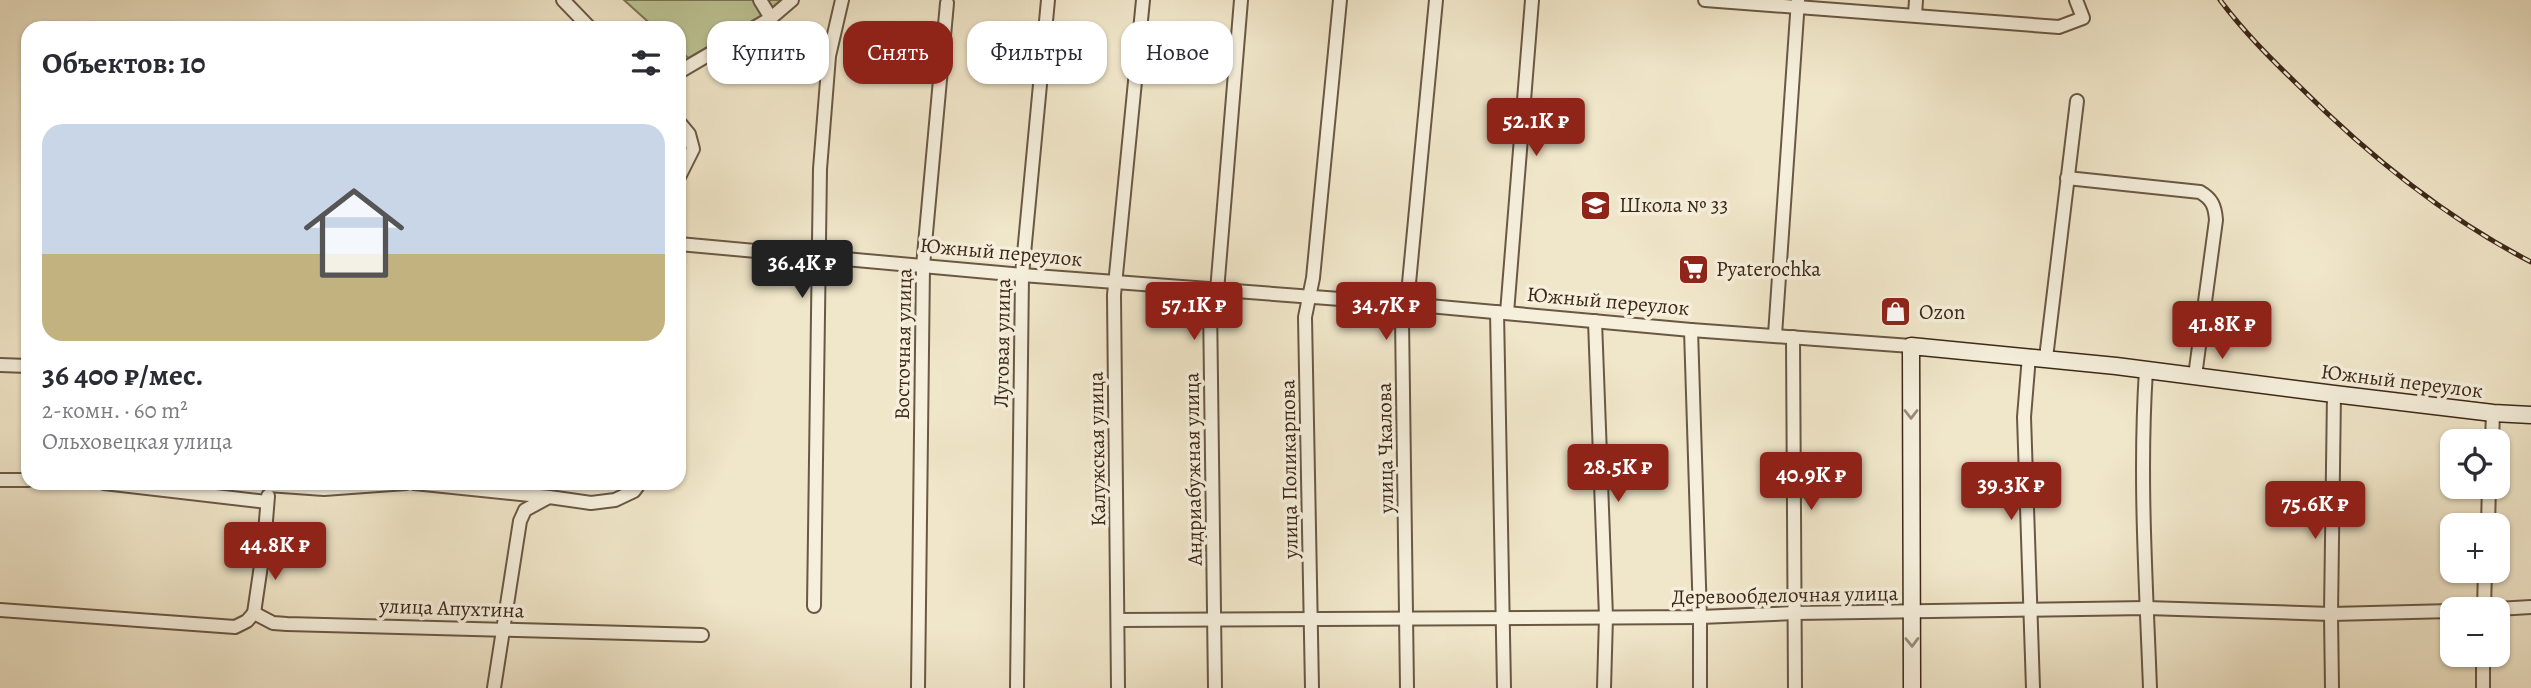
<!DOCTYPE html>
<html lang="ru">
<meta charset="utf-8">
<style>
:root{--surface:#fff;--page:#f2f2f3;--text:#2b2b33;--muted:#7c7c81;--accent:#8f2418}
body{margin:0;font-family:Alegreya,serif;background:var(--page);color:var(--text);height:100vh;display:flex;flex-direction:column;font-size:26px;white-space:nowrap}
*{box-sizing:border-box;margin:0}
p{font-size:23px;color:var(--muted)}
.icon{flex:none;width:38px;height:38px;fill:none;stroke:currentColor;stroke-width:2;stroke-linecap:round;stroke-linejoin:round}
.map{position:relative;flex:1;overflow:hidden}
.panel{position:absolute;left:21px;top:21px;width:665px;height:469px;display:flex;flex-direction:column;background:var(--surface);border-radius:21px;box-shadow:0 2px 5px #0004}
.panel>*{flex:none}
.guide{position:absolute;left:707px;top:21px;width:665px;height:63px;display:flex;gap:14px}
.tools{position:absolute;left:2440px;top:429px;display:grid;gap:14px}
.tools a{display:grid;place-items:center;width:70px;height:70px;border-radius:14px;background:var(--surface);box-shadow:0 2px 5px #0004;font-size:35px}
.price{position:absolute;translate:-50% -60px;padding:0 16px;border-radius:7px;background:var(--accent);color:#fff;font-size:23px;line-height:46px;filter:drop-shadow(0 2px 4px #0008)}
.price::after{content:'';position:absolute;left:50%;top:42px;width:21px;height:16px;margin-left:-10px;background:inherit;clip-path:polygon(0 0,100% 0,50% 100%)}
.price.selected{background:#222;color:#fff}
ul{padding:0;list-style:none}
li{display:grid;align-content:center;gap:14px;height:371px;padding:0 21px}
li span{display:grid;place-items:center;height:217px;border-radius:21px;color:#555}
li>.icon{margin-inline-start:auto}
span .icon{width:126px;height:126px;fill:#fffc;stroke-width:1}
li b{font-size:30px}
h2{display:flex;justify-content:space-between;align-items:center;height:84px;padding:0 21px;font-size:30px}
.chip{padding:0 24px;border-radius:21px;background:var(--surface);box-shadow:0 2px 5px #0004;font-size:24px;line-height:63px}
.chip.selected{background:var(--accent);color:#fff}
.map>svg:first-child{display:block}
.green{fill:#bcc495;stroke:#7c7656;stroke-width:2}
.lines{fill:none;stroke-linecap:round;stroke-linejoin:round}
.street-casing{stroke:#6a5844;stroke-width:16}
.secondary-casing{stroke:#3d2817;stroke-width:19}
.street{stroke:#f5efdc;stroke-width:12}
.secondary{stroke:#f5efdc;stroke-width:16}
.rail-casing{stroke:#3d2817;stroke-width:5}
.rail{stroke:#f5efdc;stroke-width:2.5;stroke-dasharray:8;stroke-linecap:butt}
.oneway{stroke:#998c7a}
.labels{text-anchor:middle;stroke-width:7;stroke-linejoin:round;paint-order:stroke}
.poi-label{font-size:21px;fill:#3d2817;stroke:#f5efdc;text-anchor:start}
.street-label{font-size:21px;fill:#3d2817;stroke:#f5efdc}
</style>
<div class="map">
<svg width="2531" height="688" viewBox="0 0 2531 688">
<rect width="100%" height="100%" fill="#f0e6c9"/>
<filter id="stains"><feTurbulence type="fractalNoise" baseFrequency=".00286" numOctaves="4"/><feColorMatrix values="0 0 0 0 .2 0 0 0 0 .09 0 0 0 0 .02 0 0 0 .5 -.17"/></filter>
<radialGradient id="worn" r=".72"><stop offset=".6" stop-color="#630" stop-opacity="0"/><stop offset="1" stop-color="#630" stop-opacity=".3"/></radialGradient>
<polygon class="green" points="624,0 781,0 764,15 688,58 679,49 679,28 655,28"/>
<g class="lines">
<defs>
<g id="street">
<polyline points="563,0 590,28"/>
<polyline points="760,0 771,18"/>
<polyline points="1705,0 2059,27 2083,18 2076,0"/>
<polyline points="1915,15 1916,0"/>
<polyline points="679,72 771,18 792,0"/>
<polyline points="679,122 689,134 693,149 679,177"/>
<path d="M2067,178L2200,192C2212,199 2215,206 2216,220L2195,376"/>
<polyline points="679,244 1022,275 1407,304 1691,330 1911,346"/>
<polyline points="1497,312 1504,688"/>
<polyline points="1507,313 1532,0"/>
<polyline points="1595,321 1606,617 1604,688"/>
<polyline points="1691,330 1700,617 1700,688"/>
<polyline points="1775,335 1798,0"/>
<polyline points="1793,337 1795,688"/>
<polyline points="2029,356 2024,417 2033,688"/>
<polyline points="2046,358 2077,101"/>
<polyline points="0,365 28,366"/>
<path d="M2146,370C2139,478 2146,580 2150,688"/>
<polyline points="2492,441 2493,413"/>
<polyline points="0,480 28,480"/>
<polyline points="104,483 267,502"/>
<polyline points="414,483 549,497 591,503 615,500 634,491 640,483"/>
<polyline points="268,485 324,489 406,483"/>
<polyline points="2488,525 2489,486"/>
<polyline points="814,606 820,169 829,56 842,0"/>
<polyline points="2484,609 2485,570"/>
<polyline points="2497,609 2531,607"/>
<polyline points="0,610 235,627 247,621 254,613"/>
<polyline points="254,613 273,623 287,624 702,635"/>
<polyline points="254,613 264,545 268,496"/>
<polyline points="1119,620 1700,617 1795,613 2147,608 2331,614 2452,611"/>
<polyline points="494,688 520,521 525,510 549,497"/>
<polyline points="918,688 923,266 947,3"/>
<polyline points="1017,688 1022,275 1048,0"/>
<polyline points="1118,688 1114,295 1143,0"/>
<polyline points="1215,688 1210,303 1217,291 1241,0"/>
<polyline points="1312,688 1305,317 1313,278 1340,0"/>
<polyline points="1407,688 1402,319 1407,304 1436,0"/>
<polyline points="2332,688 2331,614 2334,394"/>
<polyline points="2483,688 2483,654"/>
</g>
<polyline id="secondary" points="1912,688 1911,346 2116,366 2334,394 2493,413 2531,415"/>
</defs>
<use href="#street" class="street-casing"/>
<use href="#secondary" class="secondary-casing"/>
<use href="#street" class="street"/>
<use href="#secondary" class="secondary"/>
<defs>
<path id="rail" d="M2220,0C2244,32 2270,58 2299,86C2368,155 2444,217 2531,262"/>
</defs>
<use href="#rail" class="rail-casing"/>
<use href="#rail" class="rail"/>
</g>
<defs><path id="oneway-chevron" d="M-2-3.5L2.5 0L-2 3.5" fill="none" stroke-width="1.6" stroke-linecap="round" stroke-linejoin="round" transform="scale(1.75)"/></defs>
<g class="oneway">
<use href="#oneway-chevron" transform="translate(1911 414) rotate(90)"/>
<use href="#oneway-chevron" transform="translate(1912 642) rotate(89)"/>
</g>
<defs>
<symbol id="school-square" viewBox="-11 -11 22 22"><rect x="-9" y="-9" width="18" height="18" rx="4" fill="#8f2418" stroke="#f5efdc"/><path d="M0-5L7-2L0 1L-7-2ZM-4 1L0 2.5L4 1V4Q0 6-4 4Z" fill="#fff"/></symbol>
<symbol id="supermarket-square" viewBox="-11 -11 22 22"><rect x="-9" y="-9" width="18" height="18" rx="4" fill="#8f2418" stroke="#f5efdc"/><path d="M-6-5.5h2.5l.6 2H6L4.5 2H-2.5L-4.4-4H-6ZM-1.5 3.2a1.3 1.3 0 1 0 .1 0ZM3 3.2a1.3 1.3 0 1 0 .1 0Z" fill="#fff"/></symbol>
<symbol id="shop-square" viewBox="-11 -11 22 22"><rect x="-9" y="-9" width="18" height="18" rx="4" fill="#8f2418" stroke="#f5efdc"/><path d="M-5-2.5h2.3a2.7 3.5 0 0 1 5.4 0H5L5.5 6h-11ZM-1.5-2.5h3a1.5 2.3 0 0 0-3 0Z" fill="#fff"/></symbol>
</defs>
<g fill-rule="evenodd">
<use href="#school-square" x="1578" y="188" width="35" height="35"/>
<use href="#supermarket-square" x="1676" y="252" width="35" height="35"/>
<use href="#shop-square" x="1878" y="294" width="35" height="35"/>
</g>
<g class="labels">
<g class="poi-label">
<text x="1619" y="212">Школа № 33</text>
<text x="1716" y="276">Pyaterochka</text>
<text x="1919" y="319">Ozon</text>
</g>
<g class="street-label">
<text transform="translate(1001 252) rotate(5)" y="7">Южный переулок</text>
<text transform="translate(1608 301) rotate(5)" y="7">Южный переулок</text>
<text transform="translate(1002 343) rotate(-89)" y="7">Луговая улица</text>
<text transform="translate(903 344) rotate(-89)" y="7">Восточная улица</text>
<text transform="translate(2402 381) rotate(7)" y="7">Южный переулок</text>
<text transform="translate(1385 448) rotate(-91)" y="7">улица Чкалова</text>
<text transform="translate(1097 449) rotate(-91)" y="7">Калужская улица</text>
<text transform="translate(1193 469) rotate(-91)" y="7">Андриабужная улица</text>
<text transform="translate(1289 469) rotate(-91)" y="7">улица Поликарпова</text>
<text transform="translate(1785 595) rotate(-1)" y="7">Деревообделочная улица</text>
<text transform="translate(452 608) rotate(2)" y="7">улица Апухтина</text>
</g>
</g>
<rect width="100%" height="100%" filter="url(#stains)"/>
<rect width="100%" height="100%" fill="url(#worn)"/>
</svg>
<div class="tools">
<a><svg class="icon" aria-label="locate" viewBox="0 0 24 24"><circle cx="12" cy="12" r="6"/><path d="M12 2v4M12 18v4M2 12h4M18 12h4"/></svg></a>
<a>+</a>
<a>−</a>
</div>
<b class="price" style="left:1536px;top:158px">52.1K ₽</b>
<b class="price selected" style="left:802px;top:300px">36.4K ₽</b>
<b class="price" style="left:1194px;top:342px">57.1K ₽</b>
<b class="price" style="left:1386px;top:342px">34.7K ₽</b>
<b class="price" style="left:2222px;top:361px">41.8K ₽</b>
<b class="price" style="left:1618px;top:504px">28.5K ₽</b>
<b class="price" style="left:1811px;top:512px">40.9K ₽</b>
<b class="price" style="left:2011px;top:522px">39.3K ₽</b>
<b class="price" style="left:2315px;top:541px">75.6K ₽</b>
<b class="price" style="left:275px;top:582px">44.8K ₽</b>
<div class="guide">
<a class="chip">Купить</a>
<a class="chip selected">Снять</a>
<a class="chip">Фильтры</a>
<a class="chip">Новое</a>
</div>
<section class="panel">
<h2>Объектов: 10<svg class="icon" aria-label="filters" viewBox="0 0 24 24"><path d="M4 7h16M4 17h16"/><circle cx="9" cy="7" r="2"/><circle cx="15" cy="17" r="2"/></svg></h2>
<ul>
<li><span style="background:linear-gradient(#c9d6e8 60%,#c2b280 0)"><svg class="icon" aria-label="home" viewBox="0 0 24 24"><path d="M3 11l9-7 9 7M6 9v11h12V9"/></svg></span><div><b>36 400 ₽/мес.</b><p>2-комн. · 60 m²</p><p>Ольховецкая улица</p></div></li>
</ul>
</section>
</div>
